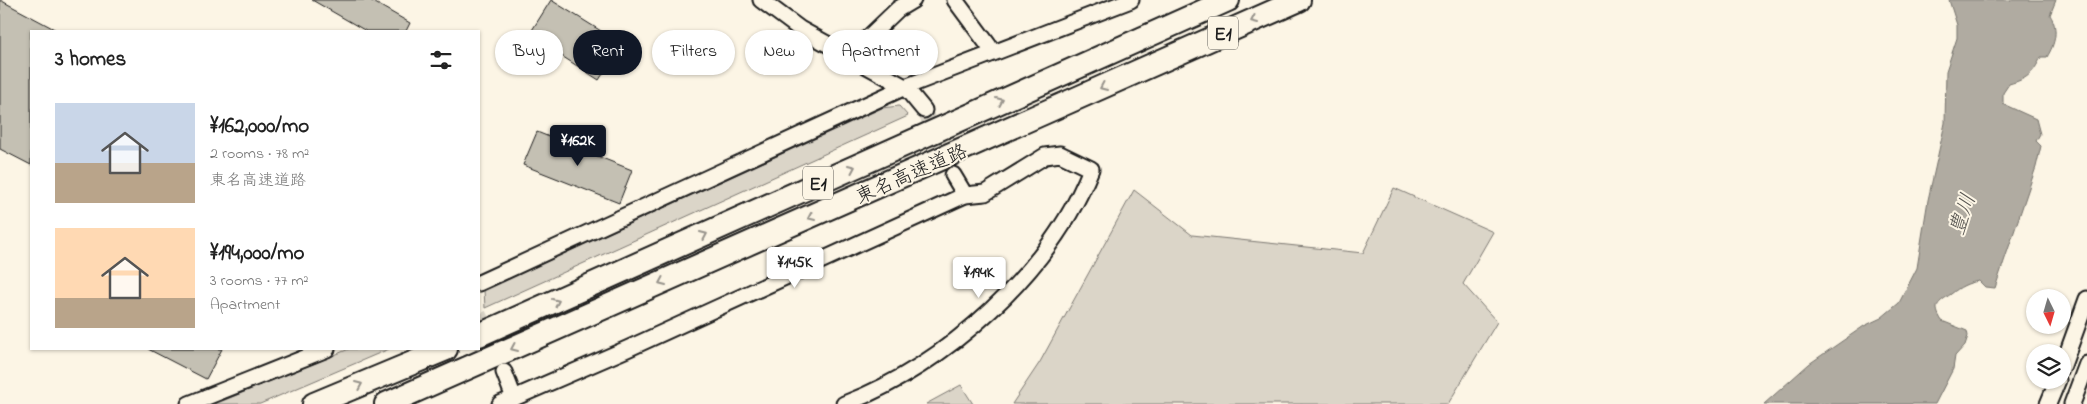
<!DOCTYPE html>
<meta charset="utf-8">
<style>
:root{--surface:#fff;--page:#f2f2f2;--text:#222;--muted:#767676;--accent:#111827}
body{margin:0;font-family:"Indie Flower","Klee One",sans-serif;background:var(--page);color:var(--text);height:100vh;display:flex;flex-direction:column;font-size:19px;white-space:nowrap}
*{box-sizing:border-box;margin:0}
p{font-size:16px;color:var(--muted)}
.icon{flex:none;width:28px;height:28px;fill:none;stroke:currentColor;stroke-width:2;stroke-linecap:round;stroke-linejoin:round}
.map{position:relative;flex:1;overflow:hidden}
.side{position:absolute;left:30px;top:30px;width:450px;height:320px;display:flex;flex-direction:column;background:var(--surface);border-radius:0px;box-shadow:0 1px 4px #0004}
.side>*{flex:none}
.top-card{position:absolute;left:495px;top:30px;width:475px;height:45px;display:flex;gap:10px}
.needle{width:32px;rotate:175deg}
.controls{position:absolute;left:2026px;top:289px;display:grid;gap:10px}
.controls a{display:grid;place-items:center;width:45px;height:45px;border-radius:50%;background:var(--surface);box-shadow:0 1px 4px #0004;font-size:25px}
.price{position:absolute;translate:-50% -42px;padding:0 11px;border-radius:5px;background:#fff;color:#222;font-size:16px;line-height:32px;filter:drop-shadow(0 1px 2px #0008)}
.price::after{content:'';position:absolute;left:50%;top:30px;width:15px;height:11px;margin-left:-8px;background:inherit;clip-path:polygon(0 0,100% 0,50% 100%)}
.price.on{background:var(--accent);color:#fff}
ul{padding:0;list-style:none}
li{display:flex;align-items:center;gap:15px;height:125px;padding:0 25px}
li span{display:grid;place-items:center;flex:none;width:140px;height:100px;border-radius:0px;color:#555}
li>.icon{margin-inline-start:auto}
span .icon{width:60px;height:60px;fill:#fffc;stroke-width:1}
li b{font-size:21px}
h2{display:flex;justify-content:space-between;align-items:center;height:60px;padding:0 25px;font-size:21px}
.chip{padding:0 18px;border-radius:22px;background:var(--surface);box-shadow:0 1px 4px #0004;font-size:18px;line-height:45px}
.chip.on{background:var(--accent);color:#fff}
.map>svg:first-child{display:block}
.green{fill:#dbd5c8;stroke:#7c7872}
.water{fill:#b0aba1;stroke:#75726c}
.building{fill:#c4c0b3;stroke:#1c1c1c}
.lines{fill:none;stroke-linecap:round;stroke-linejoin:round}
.minor-tunnel{stroke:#dad4c7;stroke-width:15;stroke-dasharray:15 8;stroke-linecap:butt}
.minor-casing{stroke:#1c1c1c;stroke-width:19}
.highway-casing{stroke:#1c1c1c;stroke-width:26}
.minor{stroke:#fcf5e5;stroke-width:15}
.highway{stroke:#fcf5e5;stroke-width:22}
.oneway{stroke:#97938b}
.labels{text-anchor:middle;stroke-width:4;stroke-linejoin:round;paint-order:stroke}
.shield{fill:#fcf5e5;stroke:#5f5d58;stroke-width:1}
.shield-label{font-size:19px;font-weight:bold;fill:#1c1c1c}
.street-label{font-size:20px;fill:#1c1c1c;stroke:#fcf5e5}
.water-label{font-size:21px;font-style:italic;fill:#575551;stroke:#fcf5e5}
</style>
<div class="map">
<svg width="2087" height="404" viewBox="0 0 2087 404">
<rect width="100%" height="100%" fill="#fcf5e5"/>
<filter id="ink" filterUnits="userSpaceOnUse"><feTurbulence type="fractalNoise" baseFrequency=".02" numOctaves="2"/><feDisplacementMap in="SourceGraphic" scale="10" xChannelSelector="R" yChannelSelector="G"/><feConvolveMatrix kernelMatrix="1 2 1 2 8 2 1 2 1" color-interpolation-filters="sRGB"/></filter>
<g filter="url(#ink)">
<g class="green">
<polygon points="899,106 908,116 485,308 484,290 882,108"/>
<polygon points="1394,188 1493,232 1463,284 1497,322 1448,404 1012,404 1040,362 1134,190 1192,235 1363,253"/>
<polygon points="349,349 389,349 260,404 215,404"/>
<polygon points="961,385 973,404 926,404"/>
</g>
<path class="water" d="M1949,0H2056L2050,15C2059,29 2055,44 2047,57H2041C2033,74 2027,79 2009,84L2003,93V104L2036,119L2040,134L2036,141L2041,146L2036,167L1995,288L1985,287L1979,281C1967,283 1960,287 1951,294C1938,303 1932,305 1942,321L1967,331L1968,336L1965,345L1955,356L1953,369L1935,404H1764L1809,364L1864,326L1881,318L1899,303L1917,268L1928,200L1945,123L1946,71L1957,38V25Z"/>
<g class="building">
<polygon points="0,0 58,31 31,31 31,165 0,149"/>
<polygon points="312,0 370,0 410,23 406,31 366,31"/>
<polygon points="551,0 622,44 599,80 529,35"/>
<polygon points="537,132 632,170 619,203 523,165"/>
<polygon points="148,349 222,349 206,379"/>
</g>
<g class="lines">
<g class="minor-tunnel">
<polyline points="924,110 953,175"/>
<polyline points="479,314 501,364"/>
</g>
<defs>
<g id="minor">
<polyline points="761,0 800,29 905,87 924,110"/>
<polyline points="955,0 989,46 991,53"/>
<polyline points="848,57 898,9 913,0"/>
<polyline points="953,175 965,195"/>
<polyline points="479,283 905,87 1131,0"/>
<polyline points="2062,368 2087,299"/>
<polyline points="504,372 514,398"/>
<polyline points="189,404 327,349"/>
<path d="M500,404L627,349L965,195L985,193L1045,156L1060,154L1091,169C1051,271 946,365 844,404"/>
<polyline points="2048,404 2058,380"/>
<polyline points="2072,404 2087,364"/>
</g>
<g id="highway">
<polyline points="479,335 1228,0"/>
<polyline points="314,404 446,349"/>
<polyline points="386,404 1299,0"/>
</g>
</defs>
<use href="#minor" class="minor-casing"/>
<use href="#highway" class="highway-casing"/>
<use href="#minor" class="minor"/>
<use href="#highway" class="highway"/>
</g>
<defs><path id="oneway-chevron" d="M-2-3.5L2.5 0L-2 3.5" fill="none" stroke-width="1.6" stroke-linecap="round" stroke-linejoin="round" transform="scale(1.25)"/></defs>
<g class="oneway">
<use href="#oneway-chevron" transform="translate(1254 20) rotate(156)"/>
<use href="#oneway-chevron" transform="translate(1103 87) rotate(156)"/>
<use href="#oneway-chevron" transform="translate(1000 101) rotate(-24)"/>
<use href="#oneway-chevron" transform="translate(852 168) rotate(-24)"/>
<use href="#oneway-chevron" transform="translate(811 217) rotate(156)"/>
<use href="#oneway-chevron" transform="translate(704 235) rotate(-24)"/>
<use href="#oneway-chevron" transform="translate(662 282) rotate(156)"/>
<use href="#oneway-chevron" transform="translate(556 302) rotate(-24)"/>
<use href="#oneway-chevron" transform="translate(514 348) rotate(156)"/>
<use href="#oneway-chevron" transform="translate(359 385) rotate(-23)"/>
</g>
</g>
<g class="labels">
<g class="shield">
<rect x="1208" y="16.5" width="30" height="33" rx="4"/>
<rect x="803" y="166.5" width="30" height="33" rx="4"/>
</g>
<g class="shield-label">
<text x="1223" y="40">E1</text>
<text x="818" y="190">E1</text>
</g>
<g class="street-label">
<text transform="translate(911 173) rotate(-24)" y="7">東名高速道路</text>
</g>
<g class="water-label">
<text transform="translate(1962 214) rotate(-71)" y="7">豊川</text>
</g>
</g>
</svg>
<div class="controls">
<a><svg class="needle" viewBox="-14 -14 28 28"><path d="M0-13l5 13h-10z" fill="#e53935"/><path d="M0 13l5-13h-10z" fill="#767676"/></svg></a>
<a><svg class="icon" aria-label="layers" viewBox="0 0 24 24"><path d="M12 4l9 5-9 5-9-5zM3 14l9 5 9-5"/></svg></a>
</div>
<b class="price on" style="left:578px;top:167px">¥162K</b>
<b class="price" style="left:795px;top:289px">¥145K</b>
<b class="price" style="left:979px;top:299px">¥194K</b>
<div class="top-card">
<a class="chip">Buy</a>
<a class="chip on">Rent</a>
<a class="chip">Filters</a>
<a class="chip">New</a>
<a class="chip">Apartment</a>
</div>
<section class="side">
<h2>3 homes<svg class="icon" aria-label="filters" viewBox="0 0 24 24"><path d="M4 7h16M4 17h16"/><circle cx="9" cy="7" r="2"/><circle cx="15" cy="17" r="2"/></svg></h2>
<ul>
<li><span style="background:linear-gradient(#c9d6e8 60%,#b9a48a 0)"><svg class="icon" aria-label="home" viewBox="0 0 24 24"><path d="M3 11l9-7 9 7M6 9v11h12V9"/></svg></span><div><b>¥162,000/mo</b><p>2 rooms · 78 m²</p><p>東名高速道路</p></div></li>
<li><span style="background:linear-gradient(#ffd9b3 70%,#b9a48a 0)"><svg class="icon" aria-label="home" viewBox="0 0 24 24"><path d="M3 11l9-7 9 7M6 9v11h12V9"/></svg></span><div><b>¥194,000/mo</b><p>3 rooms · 77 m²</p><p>Apartment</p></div></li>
</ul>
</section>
</div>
